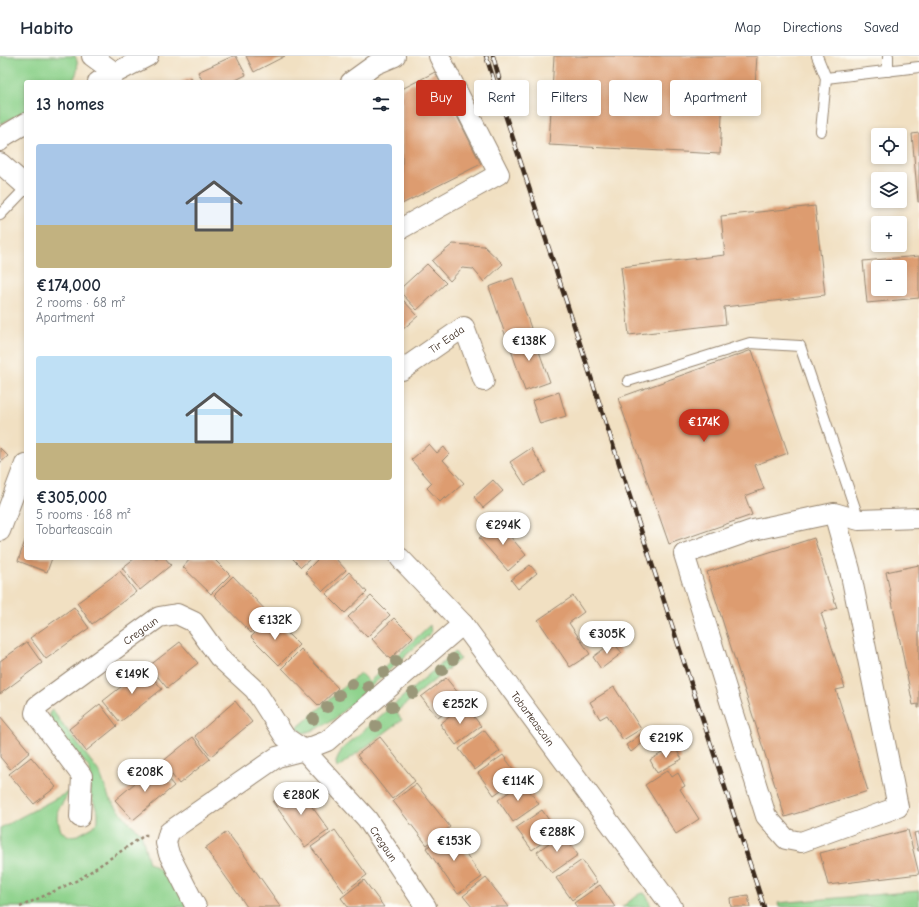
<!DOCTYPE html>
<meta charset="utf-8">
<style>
:root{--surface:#fff;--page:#f2f2f3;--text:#1f2937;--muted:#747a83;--line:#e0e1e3;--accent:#c8321e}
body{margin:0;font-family:"Comic Neue",sans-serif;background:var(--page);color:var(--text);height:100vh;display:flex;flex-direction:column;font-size:15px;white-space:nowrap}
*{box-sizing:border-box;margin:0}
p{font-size:13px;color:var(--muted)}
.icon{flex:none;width:22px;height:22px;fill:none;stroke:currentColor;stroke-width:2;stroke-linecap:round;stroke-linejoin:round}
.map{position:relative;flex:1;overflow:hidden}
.side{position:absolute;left:24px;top:24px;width:380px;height:480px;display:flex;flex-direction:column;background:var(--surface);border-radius:4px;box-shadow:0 2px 6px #0003}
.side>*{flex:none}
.banner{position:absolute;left:416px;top:24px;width:380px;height:36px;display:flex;gap:8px}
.tools{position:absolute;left:871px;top:72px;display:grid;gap:8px}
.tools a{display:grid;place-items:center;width:36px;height:36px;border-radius:4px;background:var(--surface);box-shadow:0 2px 6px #0003;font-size:20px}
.price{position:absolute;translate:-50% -34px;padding:0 9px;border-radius:14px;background:#fff;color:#222;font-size:13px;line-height:26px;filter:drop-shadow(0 1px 2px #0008)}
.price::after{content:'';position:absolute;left:50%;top:24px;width:12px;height:9px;margin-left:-6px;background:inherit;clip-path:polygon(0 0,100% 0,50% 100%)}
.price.selected{background:var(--accent);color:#fff}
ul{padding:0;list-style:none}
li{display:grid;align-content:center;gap:8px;height:212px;padding:0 12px}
li span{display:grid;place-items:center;height:124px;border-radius:4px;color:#555}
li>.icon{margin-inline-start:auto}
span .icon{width:72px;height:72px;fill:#fffc;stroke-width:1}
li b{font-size:17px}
h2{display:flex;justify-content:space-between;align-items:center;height:48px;padding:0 12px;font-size:17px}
.tag{padding:0 14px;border-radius:4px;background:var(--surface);box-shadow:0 2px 6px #0003;font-size:14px;line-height:36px}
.tag.selected{background:var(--accent);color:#fff}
header{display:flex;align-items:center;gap:24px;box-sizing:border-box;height:56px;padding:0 20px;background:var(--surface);border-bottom:1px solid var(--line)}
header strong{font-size:19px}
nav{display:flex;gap:22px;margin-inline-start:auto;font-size:14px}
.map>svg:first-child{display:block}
.green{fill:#8cd18a;stroke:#647e54}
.building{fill:#dd9c6f;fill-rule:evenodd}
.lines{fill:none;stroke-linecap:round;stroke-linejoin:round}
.service-casing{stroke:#968570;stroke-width:12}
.minor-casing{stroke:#968570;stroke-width:22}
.path{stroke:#968570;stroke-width:2.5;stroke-dasharray:3 3;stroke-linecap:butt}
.service{stroke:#fff;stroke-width:10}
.minor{stroke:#fff;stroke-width:20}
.rail-casing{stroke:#3b2a1e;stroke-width:4.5}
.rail{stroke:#fdfcf7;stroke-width:3;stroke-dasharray:9;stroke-linecap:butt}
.tree{fill:#9a9779}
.labels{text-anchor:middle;stroke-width:4;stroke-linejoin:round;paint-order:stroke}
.street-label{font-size:11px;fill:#3b2a1e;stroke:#fdfcf7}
</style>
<header>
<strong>Habito</strong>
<nav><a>Map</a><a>Directions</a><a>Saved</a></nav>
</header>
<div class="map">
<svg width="919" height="851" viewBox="0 0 919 851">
<rect width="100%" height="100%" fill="#fdfcf7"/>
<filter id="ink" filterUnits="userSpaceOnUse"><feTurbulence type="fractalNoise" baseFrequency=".025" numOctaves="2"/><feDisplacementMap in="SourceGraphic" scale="8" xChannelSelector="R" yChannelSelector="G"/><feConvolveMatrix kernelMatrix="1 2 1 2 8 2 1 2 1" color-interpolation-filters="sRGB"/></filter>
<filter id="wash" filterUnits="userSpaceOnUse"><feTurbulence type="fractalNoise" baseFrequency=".012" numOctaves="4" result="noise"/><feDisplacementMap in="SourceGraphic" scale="16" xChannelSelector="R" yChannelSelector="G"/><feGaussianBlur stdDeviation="0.9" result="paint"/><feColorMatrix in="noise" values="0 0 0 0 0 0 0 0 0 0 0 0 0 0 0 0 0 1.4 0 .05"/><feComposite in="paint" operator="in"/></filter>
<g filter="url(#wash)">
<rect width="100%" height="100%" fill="#f1e0c2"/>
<g class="green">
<path d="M0,0H75C80,9 77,18 72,26H26V55L0,68Z"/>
<polygon points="430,569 431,577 333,664 316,673 304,677 297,672 360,617 369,626"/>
<polygon points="455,596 460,603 396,656 402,664 337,712 336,706 342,693"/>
<path d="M52,654L100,717L109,742L128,765L141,777L149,807C171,819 176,830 188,851H0V772L70,735L58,754L57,762L61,775L69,780L78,779L93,771L98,765V757L92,742L90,734V713L51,666L49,657Z"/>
<polygon points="919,835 919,851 779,851 778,847"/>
<polygon points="644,837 648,842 651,851 622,851 639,838"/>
</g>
<g id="blocks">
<g class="building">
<polygon points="233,0 236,0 246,19 232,26 203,26 198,16"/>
<polygon points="246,0 285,0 254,16"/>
<polygon points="554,0 757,0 754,44 723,42 720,98 549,89"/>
<polygon points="435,16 481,108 402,148 402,33"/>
<polygon points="191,21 193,26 180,26"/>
<polygon points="919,77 919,146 918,146 912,78"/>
<polygon points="815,150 825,239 724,251 726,268 629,279 621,211 725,199 721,160"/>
<polygon points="453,188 484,190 503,208 484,226 473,213 462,212 450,225 432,205"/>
<path d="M919,200V242L867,247L863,205ZM878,211H900V233H878Z"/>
<polygon points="427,208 446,227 417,254 402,238 402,231"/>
<polygon points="513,222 531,272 506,281 489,231"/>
<polygon points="402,243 418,260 402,274"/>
<polygon points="532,276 550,326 525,335 508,285"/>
<polygon points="752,294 788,397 755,409 764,433 745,440 752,459 669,488 618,342"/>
<polygon points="559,336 566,360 540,368 532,345"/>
<polygon points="429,388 437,397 444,391 449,398 443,404 464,427 446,443 445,441 440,446 427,432 432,427 411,404"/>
<polygon points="0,392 8,400 0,407"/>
<polygon points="531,392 546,416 525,429 510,406"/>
<polygon points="493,424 503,435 483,452 474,441"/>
<polygon points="498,466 526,499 508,515 479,482"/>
<polygon points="26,482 26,502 52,502 47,516 18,505"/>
<polygon points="814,482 837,552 821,557 845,632 836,634 868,735 785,761 707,516"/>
<polygon points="135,502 165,502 171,509 140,534 122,512"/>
<polygon points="191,502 213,502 230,519 211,538 183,511"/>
<polygon points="292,502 311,502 301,511"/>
<polygon points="319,502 335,502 346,514 323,535 305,516"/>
<polygon points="530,509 537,517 518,533 511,524"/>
<polygon points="919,509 919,652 918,652 918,648 913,649 886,516"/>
<polygon points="120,515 136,536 92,568 77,547"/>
<polygon points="349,516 367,536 345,557 326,538"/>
<polygon points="233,520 270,559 251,577 214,539"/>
<polygon points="371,540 390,559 367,581 348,561"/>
<polygon points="573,540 584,556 569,567 590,598 570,611 538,564"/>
<polygon points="74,551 89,572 46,603 30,582"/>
<polygon points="271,561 299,589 279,609 251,581"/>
<polygon points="394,562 413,581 390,603 372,583"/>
<polygon points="27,586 42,607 0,638 0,605"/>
<polygon points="180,586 198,607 167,632 149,610"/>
<polygon points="613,586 622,597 601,613 593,601"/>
<polygon points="301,593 338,632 319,650 282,612"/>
<polygon points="145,612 162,633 120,666 103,645"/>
<polygon points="446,622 463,643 438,662 421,641"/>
<polygon points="614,631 641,673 623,684 607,659 600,663 590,646"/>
<polygon points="235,645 252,666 211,700 195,680"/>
<polygon points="100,648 117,670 86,695 69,673"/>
<polygon points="465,649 481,670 456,689 440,668"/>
<polygon points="0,660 30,696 10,713 0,701"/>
<polygon points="484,674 500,695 475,714 459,693"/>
<polygon points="644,676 649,682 631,696 626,689"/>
<polygon points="193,681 210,703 179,728 162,706"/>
<polygon points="380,681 415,725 392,743 357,699"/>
<polygon points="674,690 682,703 657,717 650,704"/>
<polygon points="503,699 519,721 494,739 478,717"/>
<polygon points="31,701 56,731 34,748 9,718"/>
<polygon points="156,709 174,730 133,764 115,744"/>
<polygon points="668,714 672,721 678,717 685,730 680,733 699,763 676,778 645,729"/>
<polygon points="523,726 539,748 513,766 498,744"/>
<polygon points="416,728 450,771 427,789 393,745"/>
<polygon points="296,729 329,774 305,791 273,746"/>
<polygon points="542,754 557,776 532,794 516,772"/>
<polygon points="335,774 367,819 344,836 311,791"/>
<polygon points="908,774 919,818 828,829 820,797"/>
<polygon points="450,775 482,821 458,838 426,792"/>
<polygon points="227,776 240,793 281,851 247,851 243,845 205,792"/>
<polygon points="919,776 919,795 918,795 914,777"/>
<polygon points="562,777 578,799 552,817 537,796"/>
<polygon points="582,804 597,826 572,844 556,822"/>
<polygon points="486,822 503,843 509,851 472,851 463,840"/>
<polygon points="364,824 381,847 384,851 348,851 341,842"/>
<polygon points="600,829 615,851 577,851 574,847"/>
<polygon points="748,839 750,851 731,851 730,842"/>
</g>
</g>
</g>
<g filter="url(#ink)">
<use href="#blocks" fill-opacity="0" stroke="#968570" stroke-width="1"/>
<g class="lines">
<defs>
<g id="service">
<polyline points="817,0 826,22 821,75"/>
<polyline points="888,0 888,15"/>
<polyline points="826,22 919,11"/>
<polyline points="0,159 26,132"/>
<polyline points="628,325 750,287 800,290 859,464"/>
</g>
<g id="minor">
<polyline points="92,0 115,17"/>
<polyline points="98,26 148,0"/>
<polyline points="351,26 376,8 395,0"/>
<polyline points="0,85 4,80 26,67"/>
<polyline points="0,107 26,130"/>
<polyline points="402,172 499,118 439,0"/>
<path id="s1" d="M402,314L464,271L484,325"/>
<polyline points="834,457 850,514 898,751 801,786 786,783 766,760 684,498 753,474 834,457 859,464 919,462"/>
<polyline points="0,475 25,408"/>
<path id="s2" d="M400,502L463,568L672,851"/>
<path id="s3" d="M80,761L82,720L35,657L37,650L159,561L177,558L194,566L219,601L255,634L285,681L304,694L327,685L463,568"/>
<path id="s4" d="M196,851L169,798L166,787L169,776L277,701L304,694L367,763L426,851"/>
</g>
</defs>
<use href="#service" class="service-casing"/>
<use href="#minor" class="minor-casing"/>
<polyline class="path" points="20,851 78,824 145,779 148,779"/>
<use href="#service" class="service"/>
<use href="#minor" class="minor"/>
<defs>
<g id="rail">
<polyline points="486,0 764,851"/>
<polyline points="493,0 499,22"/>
</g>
</defs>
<use href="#rail" class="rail-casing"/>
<use href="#rail" class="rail"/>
</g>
<g class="tree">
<circle cx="453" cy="603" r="6"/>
<circle cx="396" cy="605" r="6"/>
<circle cx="442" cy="614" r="6"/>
<circle cx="384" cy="616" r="6"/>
<circle cx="352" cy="628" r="6"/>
<circle cx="368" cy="630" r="6"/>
<circle cx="413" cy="637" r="6"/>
<circle cx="339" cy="639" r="6"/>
<circle cx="327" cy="651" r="6"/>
<circle cx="392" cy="651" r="6"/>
<circle cx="313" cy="663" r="6"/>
<circle cx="376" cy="670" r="6"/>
</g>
</g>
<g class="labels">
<g class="street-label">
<text dy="4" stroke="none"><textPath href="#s1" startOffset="54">Tir Eada</textPath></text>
<text dy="4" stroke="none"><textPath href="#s3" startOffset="255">Cregaun</textPath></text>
<text dy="4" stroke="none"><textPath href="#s2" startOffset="209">Tobarteascain</textPath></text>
<text dy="4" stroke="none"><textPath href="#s4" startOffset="365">Cregaun</textPath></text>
</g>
</g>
</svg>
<div class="tools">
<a><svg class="icon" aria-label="locate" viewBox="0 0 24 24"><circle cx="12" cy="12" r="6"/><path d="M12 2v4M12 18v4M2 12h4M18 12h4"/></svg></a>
<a><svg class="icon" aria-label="layers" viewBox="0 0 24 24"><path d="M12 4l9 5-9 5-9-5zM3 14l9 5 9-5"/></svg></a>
<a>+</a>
<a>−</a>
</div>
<b class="price" style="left:529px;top:306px">€138K</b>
<b class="price selected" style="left:704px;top:387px">€174K</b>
<b class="price" style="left:503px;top:490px">€294K</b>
<b class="price" style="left:275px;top:585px">€132K</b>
<b class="price" style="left:607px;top:599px">€305K</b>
<b class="price" style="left:132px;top:639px">€149K</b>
<b class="price" style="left:460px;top:669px">€252K</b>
<b class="price" style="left:666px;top:703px">€219K</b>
<b class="price" style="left:145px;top:737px">€208K</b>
<b class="price" style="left:518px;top:746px">€114K</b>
<b class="price" style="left:301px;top:760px">€280K</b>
<b class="price" style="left:557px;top:797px">€288K</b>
<b class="price" style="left:454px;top:806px">€153K</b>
<div class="banner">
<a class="tag selected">Buy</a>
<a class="tag">Rent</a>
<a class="tag">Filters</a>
<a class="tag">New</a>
<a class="tag">Apartment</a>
</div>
<section class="side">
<h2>13 homes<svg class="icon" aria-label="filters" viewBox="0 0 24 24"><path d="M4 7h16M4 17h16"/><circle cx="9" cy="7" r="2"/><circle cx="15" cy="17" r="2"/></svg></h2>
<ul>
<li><span style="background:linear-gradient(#a9c7e8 65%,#c2b280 0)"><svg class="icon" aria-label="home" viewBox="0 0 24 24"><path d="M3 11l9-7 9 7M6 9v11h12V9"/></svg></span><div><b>€174,000</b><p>2 rooms · 68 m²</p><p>Apartment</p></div></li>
<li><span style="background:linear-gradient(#bfe0f5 70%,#c2b280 0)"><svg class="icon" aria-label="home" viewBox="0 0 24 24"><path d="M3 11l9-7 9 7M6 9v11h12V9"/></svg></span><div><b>€305,000</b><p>5 rooms · 168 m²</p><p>Tobarteascain</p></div></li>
</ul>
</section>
</div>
